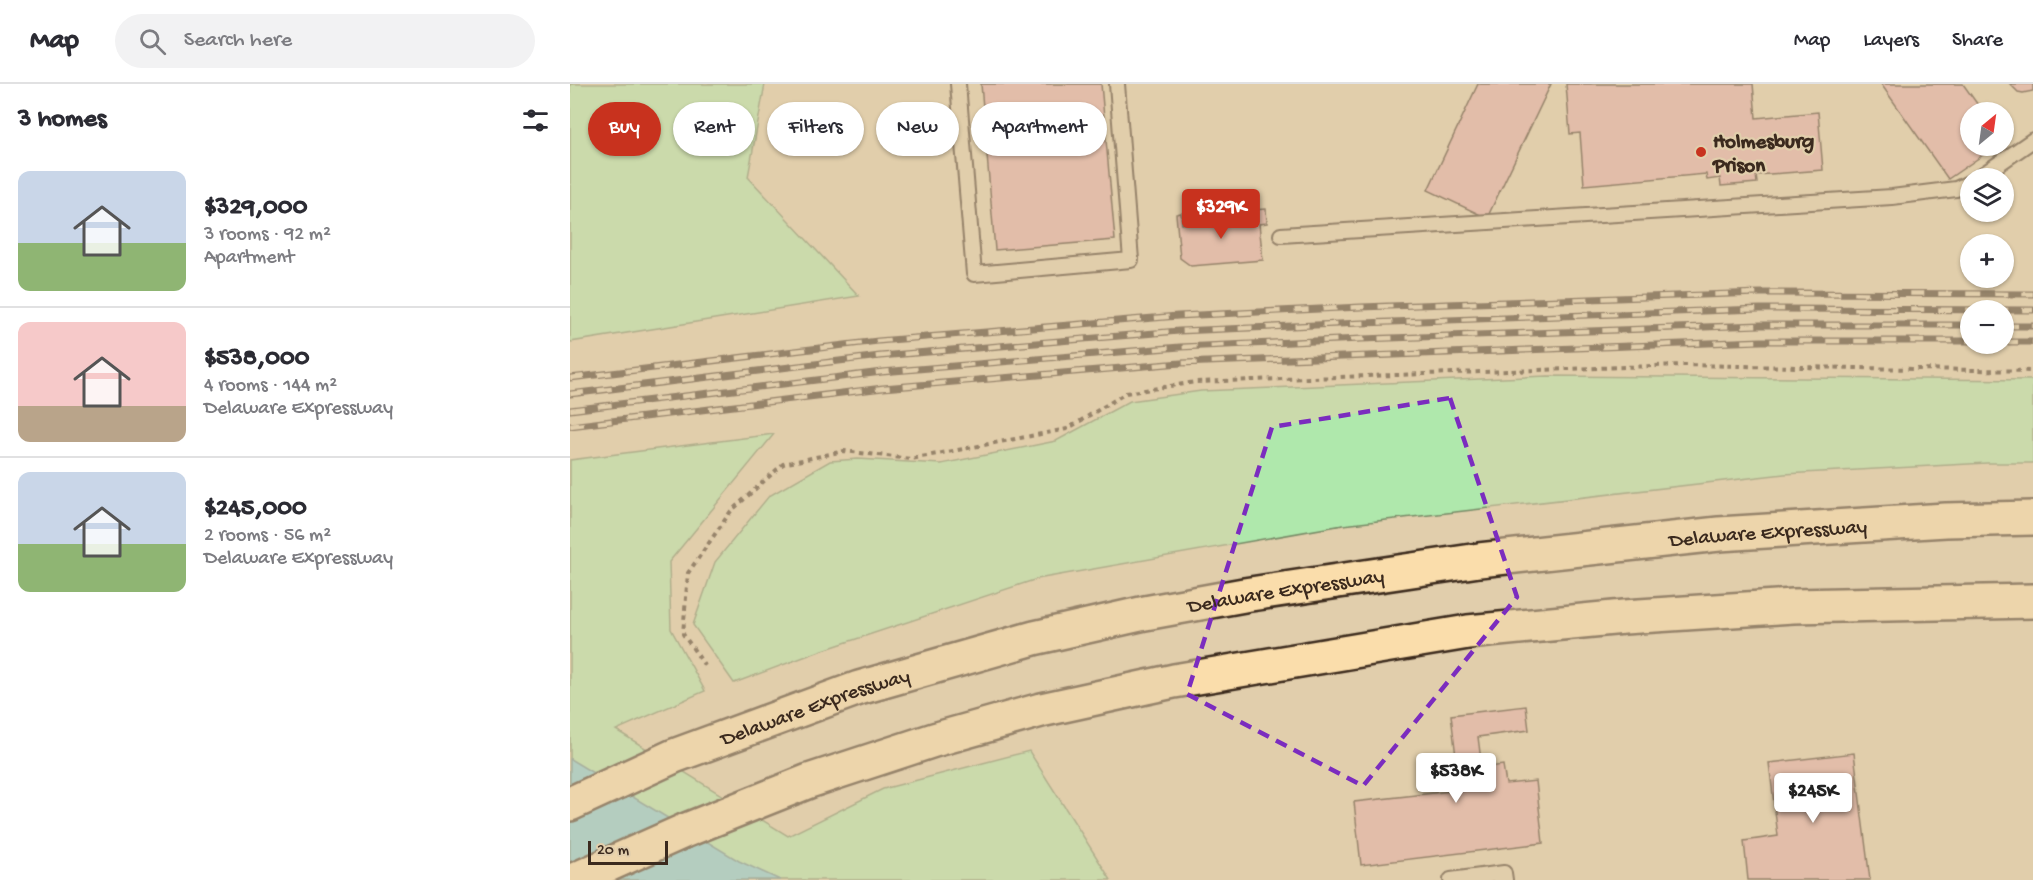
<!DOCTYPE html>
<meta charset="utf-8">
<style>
:root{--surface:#fff;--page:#f2f2f3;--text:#2b2b33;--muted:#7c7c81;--line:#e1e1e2;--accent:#c8321e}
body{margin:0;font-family:"Gochi Hand",sans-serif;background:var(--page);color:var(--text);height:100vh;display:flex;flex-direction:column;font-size:22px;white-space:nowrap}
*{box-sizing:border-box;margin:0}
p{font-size:20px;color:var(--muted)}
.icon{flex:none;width:33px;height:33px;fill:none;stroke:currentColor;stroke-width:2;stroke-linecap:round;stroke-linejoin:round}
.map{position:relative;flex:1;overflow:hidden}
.side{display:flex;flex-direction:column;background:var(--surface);width:570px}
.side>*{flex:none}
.hud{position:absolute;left:18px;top:18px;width:570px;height:54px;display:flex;gap:12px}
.needle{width:39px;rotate:29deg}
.controls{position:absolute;left:1390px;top:18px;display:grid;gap:12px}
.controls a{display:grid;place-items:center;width:54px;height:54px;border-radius:50%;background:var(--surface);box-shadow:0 2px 4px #0004;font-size:30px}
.scale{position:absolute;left:18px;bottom:15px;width:80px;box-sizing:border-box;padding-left:6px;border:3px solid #3b2a1e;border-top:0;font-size:16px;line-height:21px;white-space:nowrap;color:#3b2a1e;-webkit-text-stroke:4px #e1ceac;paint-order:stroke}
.price{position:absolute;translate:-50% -51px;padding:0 14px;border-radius:6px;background:#fff;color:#222;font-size:20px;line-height:39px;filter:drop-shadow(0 2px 3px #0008)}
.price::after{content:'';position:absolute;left:50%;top:36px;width:18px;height:14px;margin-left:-9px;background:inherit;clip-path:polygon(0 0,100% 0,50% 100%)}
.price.selected{background:var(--accent);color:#fff}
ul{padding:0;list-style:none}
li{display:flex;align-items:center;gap:18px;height:150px;padding:0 18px}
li+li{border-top:2px solid var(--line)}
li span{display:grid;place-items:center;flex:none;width:168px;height:120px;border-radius:12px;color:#555}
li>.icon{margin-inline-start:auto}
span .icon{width:72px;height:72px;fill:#fffc;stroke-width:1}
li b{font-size:26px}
h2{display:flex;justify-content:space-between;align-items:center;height:72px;padding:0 18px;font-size:26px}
.tag{padding:0 21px;border-radius:27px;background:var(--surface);box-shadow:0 2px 4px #0004;font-size:21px;line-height:54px}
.tag.selected{background:var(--accent);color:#fff}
header{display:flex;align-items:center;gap:36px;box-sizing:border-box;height:84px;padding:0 30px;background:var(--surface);border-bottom:2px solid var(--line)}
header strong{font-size:28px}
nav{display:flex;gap:33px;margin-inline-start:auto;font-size:21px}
.search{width:420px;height:54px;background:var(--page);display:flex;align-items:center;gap:15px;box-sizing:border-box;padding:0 21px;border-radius:33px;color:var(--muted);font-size:22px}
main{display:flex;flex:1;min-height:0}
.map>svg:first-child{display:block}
.green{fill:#afe8ac;stroke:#758965;stroke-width:1.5}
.water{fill:#7dcdd8;stroke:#638c8e;stroke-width:1.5}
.building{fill:#e3a8a6;stroke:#3b2a1e;stroke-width:1.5}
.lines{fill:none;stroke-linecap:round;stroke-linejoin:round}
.service-casing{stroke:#3b2a1e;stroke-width:18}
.motorway-casing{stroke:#3b2a1e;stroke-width:38}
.path{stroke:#3b2a1e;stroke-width:4;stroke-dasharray:4.5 4.5;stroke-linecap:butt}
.service{stroke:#e1ceac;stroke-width:14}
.motorway{stroke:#faddab;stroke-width:33}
.rail-casing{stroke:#3b2a1e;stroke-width:7}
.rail{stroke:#e1ceac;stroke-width:4.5;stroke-dasharray:14;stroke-linecap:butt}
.marked{fill:none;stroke:#7b2cbf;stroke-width:4.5;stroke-dasharray:12 8;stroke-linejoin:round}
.poi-dot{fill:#c8321e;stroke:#e1ceac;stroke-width:2}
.labels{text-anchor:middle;stroke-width:4.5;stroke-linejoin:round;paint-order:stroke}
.poi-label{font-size:21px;font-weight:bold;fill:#3b2a1e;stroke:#e1ceac;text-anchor:start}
.street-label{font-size:21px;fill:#3b2a1e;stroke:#e1ceac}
</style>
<header>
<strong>Map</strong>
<div class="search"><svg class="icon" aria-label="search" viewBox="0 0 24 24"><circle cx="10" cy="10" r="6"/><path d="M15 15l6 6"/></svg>Search here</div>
<nav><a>Map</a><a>Layers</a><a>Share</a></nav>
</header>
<main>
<section class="side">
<h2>3 homes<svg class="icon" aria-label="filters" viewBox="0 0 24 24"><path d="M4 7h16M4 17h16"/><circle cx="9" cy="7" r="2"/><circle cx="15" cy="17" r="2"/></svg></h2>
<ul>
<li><span style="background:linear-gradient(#c9d6e8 60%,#8fb573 0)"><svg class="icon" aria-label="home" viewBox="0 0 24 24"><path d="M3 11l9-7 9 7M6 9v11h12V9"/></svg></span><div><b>$329,000</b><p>3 rooms · 92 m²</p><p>Apartment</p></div></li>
<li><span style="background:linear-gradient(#f6c9c9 70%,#b9a48a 0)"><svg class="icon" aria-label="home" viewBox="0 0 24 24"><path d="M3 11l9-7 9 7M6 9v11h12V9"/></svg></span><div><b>$538,000</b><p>4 rooms · 144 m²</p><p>Delaware Expressway</p></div></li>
<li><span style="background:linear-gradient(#c9d6e8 60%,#8fb573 0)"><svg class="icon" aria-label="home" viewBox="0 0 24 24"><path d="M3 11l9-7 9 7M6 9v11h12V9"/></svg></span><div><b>$245,000</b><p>2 rooms · 56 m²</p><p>Delaware Expressway</p></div></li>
</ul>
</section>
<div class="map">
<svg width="1463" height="796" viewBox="0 0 1463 796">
<rect width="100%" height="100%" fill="#e1ceac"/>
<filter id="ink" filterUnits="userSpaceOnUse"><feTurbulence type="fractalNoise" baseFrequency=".0167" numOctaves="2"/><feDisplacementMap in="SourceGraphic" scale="12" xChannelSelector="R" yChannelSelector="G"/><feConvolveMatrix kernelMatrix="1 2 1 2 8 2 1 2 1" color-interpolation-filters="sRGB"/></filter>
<g filter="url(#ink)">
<g class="green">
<polygon points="0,0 195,0 178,93 289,212 0,258"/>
<polygon points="978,292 1463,296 1463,379 1417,379 1214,390 773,441 467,495 250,567 164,599 123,541 145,478 199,412 260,377 288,375 371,380 486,357 560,317 631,307"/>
<polygon points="204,350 99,478 101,545 135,607 46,646 218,752 313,705 459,667 541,796 0,796 0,376"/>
</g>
<polygon class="water" points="0,675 169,777 210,796 11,796 0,789"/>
<g class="building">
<polygon points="411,0 531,0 545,156 425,166"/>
<polygon points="908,0 981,0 917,134 858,106"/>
<polygon points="996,0 1183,0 1186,34 1248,28 1253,86 1186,91 1187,99 1151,102 1150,94 1137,96 1136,90 1014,101 1010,49 1000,50"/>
<polygon points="1311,0 1393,0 1413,28 1401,28 1401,62 1426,62 1378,95"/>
<polygon points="1440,0 1463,0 1463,7 1453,9 1448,8"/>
<polygon points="696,125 697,139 689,140 693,176 621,182 610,174 606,130 611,129 612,140 683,134 682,126"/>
<polygon points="956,622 959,646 908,653 912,684 933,681 936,700 966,697 973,759 791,781 784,718 890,706 881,631"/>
<polygon points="1284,669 1300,796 1178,796 1174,757 1208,752 1199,679"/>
</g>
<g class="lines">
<defs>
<g id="service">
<polyline points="388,0 404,190 561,176 547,0"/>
<polyline points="1408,94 1463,56"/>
<polyline points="711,151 1322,113 1386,105 1401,98"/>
<polyline points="881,796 934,789 935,796"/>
</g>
<g id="motorway">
<path id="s1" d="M0,720L104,672L289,604L464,554L575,529L674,511L909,476L1149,450L1376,436L1463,434"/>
<polyline points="4,796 114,747 239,697 364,656 471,626 604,597 898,548 1054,533 1223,522 1463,517"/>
</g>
</defs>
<use href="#service" class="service-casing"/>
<use href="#motorway" class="motorway-casing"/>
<polyline class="path" points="135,582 113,550 118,489 161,427 213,380 274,367 341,375 497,345 556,309 626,298 1112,281 1463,287"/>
<use href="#service" class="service"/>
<use href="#motorway" class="motorway"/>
<defs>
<g id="rail">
<polyline points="1434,242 1463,242"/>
<polyline points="1434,258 1463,258"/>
<polyline points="0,294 308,257 608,232 791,223 1190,209 1463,210"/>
<polyline points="0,310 310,272 609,247 792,239 1190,225 1463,226"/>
<polyline points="0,326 312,288 610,263 792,255 1191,241 1401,241"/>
<polyline points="0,342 313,304 611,279 1191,257 1401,257"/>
</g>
</defs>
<use href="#rail" class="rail-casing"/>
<use href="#rail" class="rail"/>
</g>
</g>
<path d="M0 0H1463V796H0ZM880,314L947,513L793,702L617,610L702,343Z" fill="#e1ceac" fill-opacity=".55" fill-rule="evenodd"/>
<path class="marked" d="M880,314L947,513L793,702L617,610L702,343Z"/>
<circle class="poi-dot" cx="1131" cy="68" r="6"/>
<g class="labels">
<g class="poi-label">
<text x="1143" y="63">Holmesburg<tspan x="1143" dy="24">Prison</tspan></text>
</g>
<g class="street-label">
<text dy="7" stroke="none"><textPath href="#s1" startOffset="1236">Delaware Expressway</textPath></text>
<text dy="7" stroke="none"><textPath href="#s1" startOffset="750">Delaware Expressway</textPath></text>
<text dy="7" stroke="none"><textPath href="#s1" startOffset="264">Delaware Expressway</textPath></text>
</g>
</g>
</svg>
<div class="controls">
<a><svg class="needle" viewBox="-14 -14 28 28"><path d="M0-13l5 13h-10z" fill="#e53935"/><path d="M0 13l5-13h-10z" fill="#7c7c81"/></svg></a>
<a><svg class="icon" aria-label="layers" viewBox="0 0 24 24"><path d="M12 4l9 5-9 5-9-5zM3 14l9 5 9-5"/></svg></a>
<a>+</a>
<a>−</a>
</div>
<div class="scale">20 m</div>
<b class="price selected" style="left:651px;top:156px">$329K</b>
<b class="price" style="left:886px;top:720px">$538K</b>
<b class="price" style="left:1243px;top:740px">$245K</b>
<div class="hud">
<a class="tag selected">Buy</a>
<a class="tag">Rent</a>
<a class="tag">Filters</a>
<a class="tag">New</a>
<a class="tag">Apartment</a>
</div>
</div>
</main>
